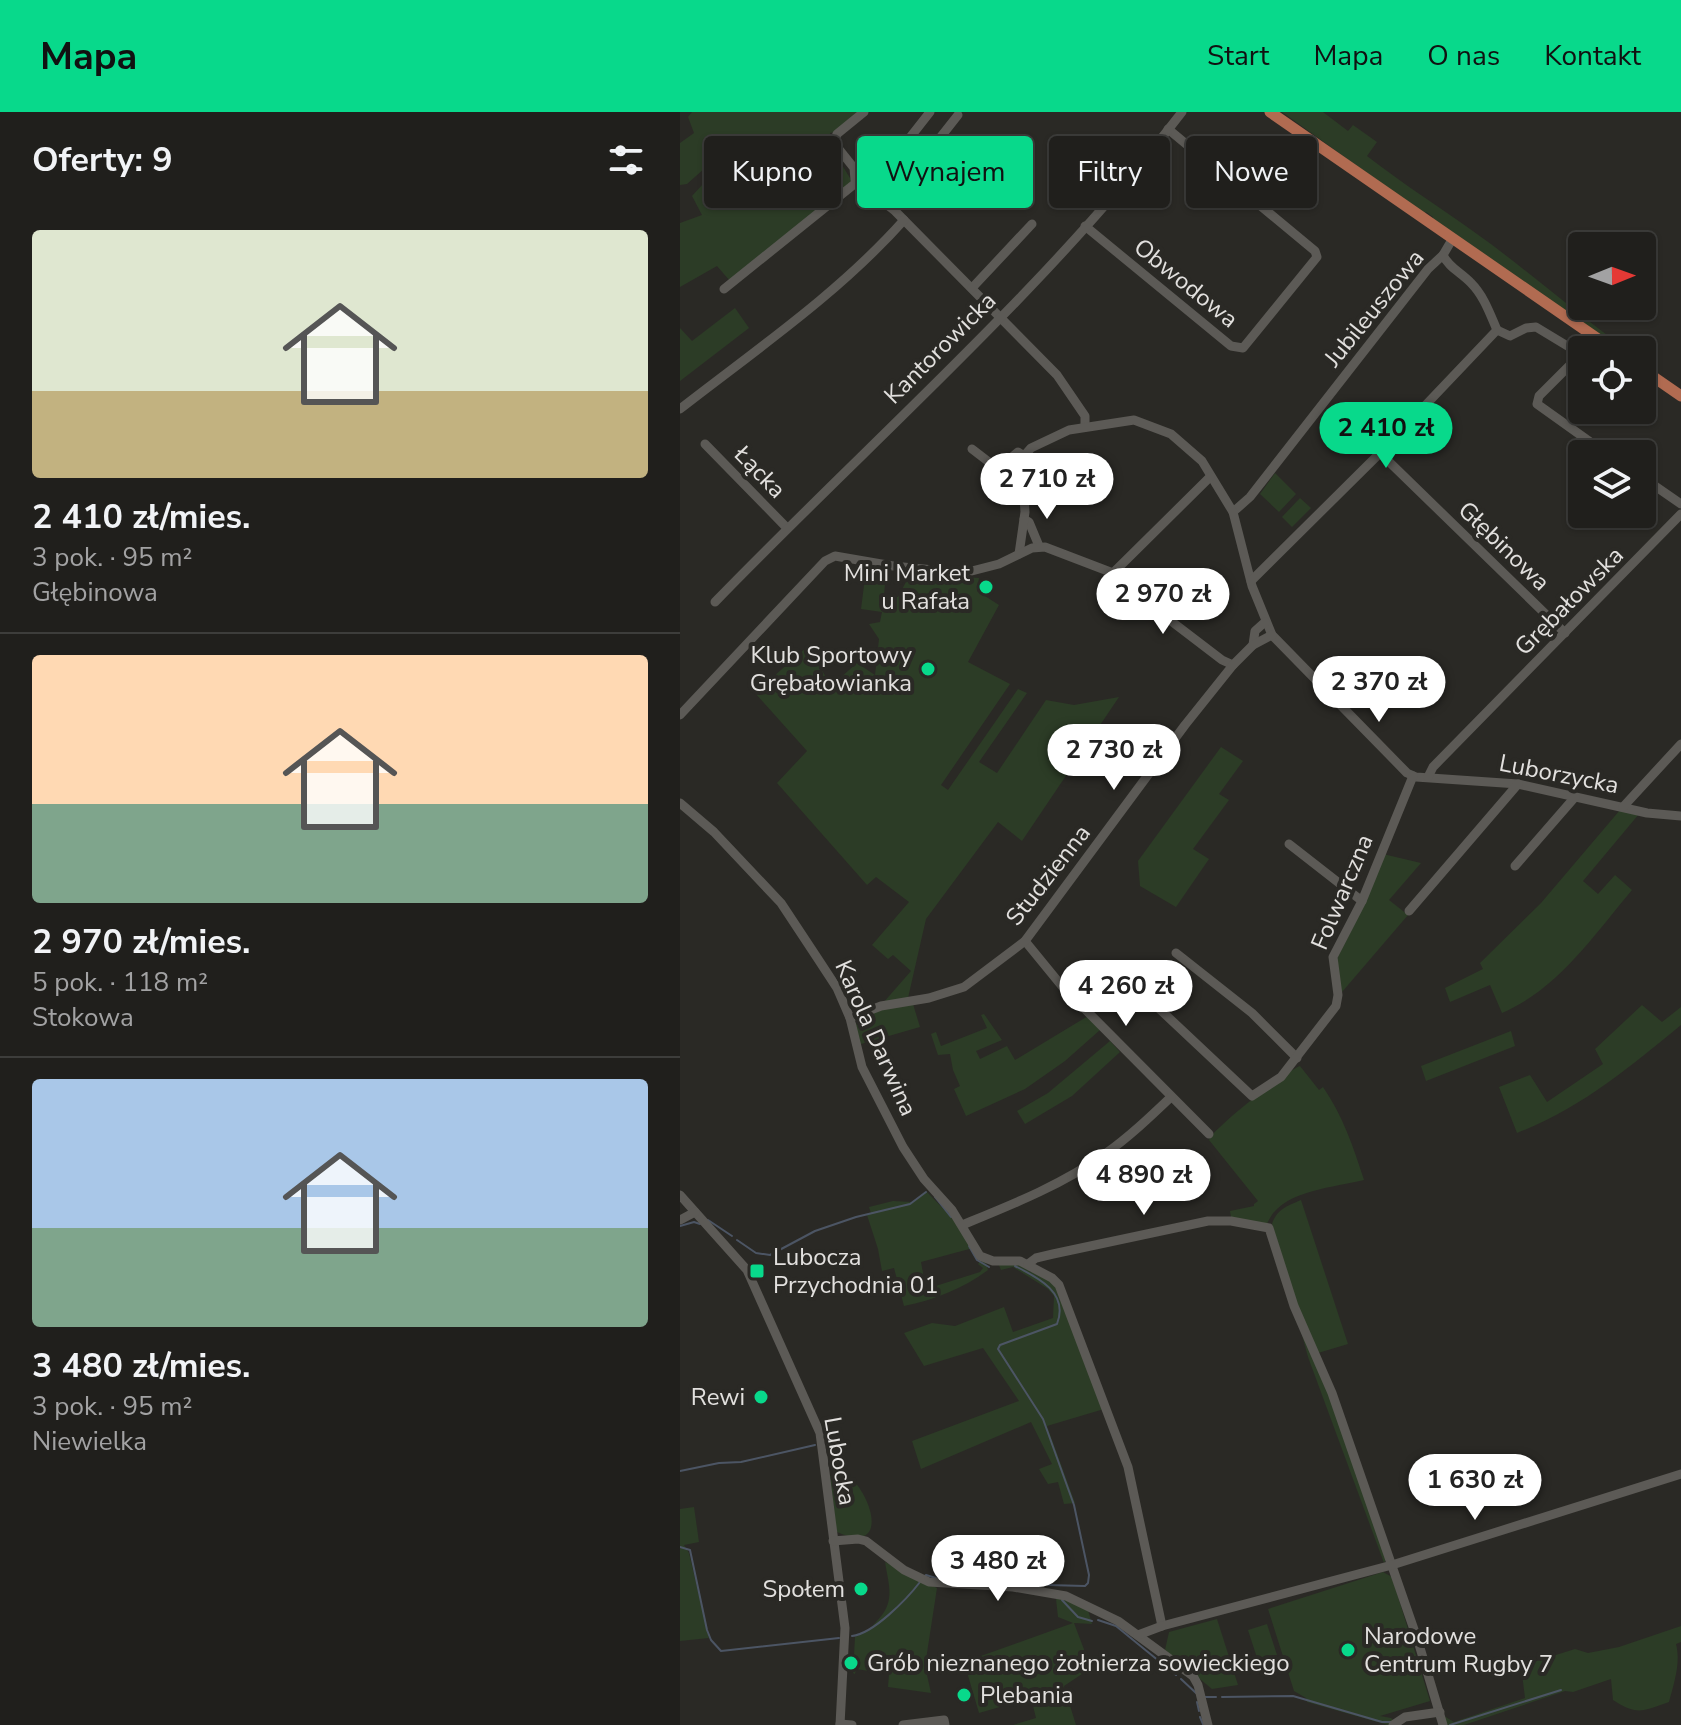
<!DOCTYPE html>
<html lang="pl">
<meta charset="utf-8">
<style>
:root{--surface:#201f1c;--page:#282725;--text:#f1f3f6;--muted:#a2a2a3;--line:#3d3d3b;--accent:#08d98b}
body{margin:0;font-family:"Nunito Sans",sans-serif;background:var(--page);color:var(--text);height:100vh;display:flex;flex-direction:column;font-size:30px;white-space:nowrap}
*{box-sizing:border-box;margin:0}
p{font-size:26px;color:var(--muted)}
.icon{flex:none;width:44px;height:44px;fill:none;stroke:currentColor;stroke-width:2;stroke-linecap:round;stroke-linejoin:round}
.map{position:relative;flex:1;overflow:hidden}
.sheet{display:flex;flex-direction:column;background:var(--surface);width:680px}
.sheet>*{flex:none}
.top-card{position:absolute;left:24px;top:24px;width:760px;height:72px;display:flex;gap:16px}
.needle{width:52px;rotate:89deg}
.tools{position:absolute;left:888px;top:120px;display:grid;gap:16px}
.tools a{display:grid;place-items:center;width:88px;height:88px;border-radius:8px;background:var(--surface);box-shadow:0 2px 6px #0004,0 0 0 2px var(--line);font-size:40px}
.price{position:absolute;translate:-50% -68px;padding:0 18px;border-radius:28px;background:#fff;color:#222;font-size:26px;line-height:52px;filter:drop-shadow(0 2px 4px #0008)}
.price::after{content:'';position:absolute;left:50%;top:48px;width:24px;height:18px;margin-left:-12px;background:inherit;clip-path:polygon(0 0,100% 0,50% 100%)}
.price.active{background:var(--accent);color:#111}
ul{padding:0;list-style:none}
li{display:grid;align-content:center;gap:16px;height:424px;padding:0 32px}
li+li{border-top:2px solid var(--line)}
li span{display:grid;place-items:center;height:248px;border-radius:8px;color:#555}
li>.icon{margin-inline-start:auto}
span .icon{width:144px;height:144px;fill:#fffc;stroke-width:1}
li b{font-size:34px}
h2{display:flex;justify-content:space-between;align-items:center;height:96px;padding:0 32px;font-size:34px}
.chip{padding:0 28px;border-radius:8px;background:var(--surface);box-shadow:0 2px 6px #0004,0 0 0 2px var(--line);font-size:28px;line-height:72px}
.chip.active{background:var(--accent);color:#111}
header{display:flex;align-items:center;gap:48px;box-sizing:border-box;height:112px;padding:0 40px;background:var(--accent);color:#111}
header strong{font-size:38px}
nav{display:flex;gap:44px;margin-inline-start:auto;font-size:28px}
main{display:flex;flex:1;min-height:0}
.map>svg:first-child{display:block}
.green{fill:#2c3c26}
.lines{fill:none;stroke-linecap:round;stroke-linejoin:round}
.stream{stroke:#4c5564;stroke-width:2}
.minor{stroke:#5c5a56;stroke-width:9}
.major{stroke:#b16b51;stroke-width:11}
.poi-dot{fill:#08d98b;stroke:#2a2925;stroke-width:3}
.labels{text-anchor:middle;stroke-width:8;stroke-linejoin:round;paint-order:stroke}
.street-label{font-size:24px;fill:#e2e0de;stroke:#2a2925}
.poi-label{font-size:24px;fill:#e2e0de;stroke:#2a2925;text-anchor:end}
</style>
<header>
<strong>Mapa</strong>
<nav><a>Start</a><a>Mapa</a><a>O nas</a><a>Kontakt</a></nav>
</header>
<main>
<section class="sheet">
<h2>Oferty: 9<svg class="icon" aria-label="filters" viewBox="0 0 24 24"><path d="M4 7h16M4 17h16"/><circle cx="9" cy="7" r="2"/><circle cx="15" cy="17" r="2"/></svg></h2>
<ul>
<li><span style="background:linear-gradient(#dfe7d0 65%,#c2b280 0)"><svg class="icon" aria-label="home" viewBox="0 0 24 24"><path d="M3 11l9-7 9 7M6 9v11h12V9"/></svg></span><div><b>2 410 zł/mies.</b><p>3 pok. · 95 m²</p><p>Głębinowa</p></div></li>
<li><span style="background:linear-gradient(#ffd9b3 60%,#7fa58c 0)"><svg class="icon" aria-label="home" viewBox="0 0 24 24"><path d="M3 11l9-7 9 7M6 9v11h12V9"/></svg></span><div><b>2 970 zł/mies.</b><p>5 pok. · 118 m²</p><p>Stokowa</p></div></li>
<li><span style="background:linear-gradient(#a9c7e8 60%,#7fa58c 0)"><svg class="icon" aria-label="home" viewBox="0 0 24 24"><path d="M3 11l9-7 9 7M6 9v11h12V9"/></svg></span><div><b>3 480 zł/mies.</b><p>3 pok. · 95 m²</p><p>Niewielka</p></div></li>
</ul>
</section>
<div class="map">
<svg width="1001" height="1613" viewBox="0 0 1001 1613">
<rect width="100%" height="100%" fill="#2a2925"/>
<g class="green">
<polygon points="12,0 179,0 159,19 150,21 151,35 173,71 50,169 37,154 0,175 0,111 22,103 12,84 23,72 27,81 34,84 43,82 45,72 82,38 74,26 34,60 25,56 7,72 0,73 0,31 14,21 8,5"/>
<path d="M602,0H643L668,19L673,13L697,30L687,44C723,72 761,96 797,122C849,159 896,202 948,238H943L753,108V105L746,100L744,102Z"/>
<polygon points="55,196 69,216 0,269 0,216 12,229"/>
<polygon points="595,361 616,382 599,400 580,382"/>
<polygon points="620,386 631,396 612,415 602,405"/>
<polygon points="186,458 206,461 204,483 218,485 227,468 234,471 237,462 299,466 297,479 319,493 288,550 330,572 261,673 268,678 338,577 347,581 299,650 317,661 366,588 394,593 439,585 342,729 318,710 246,807 228,886 203,891 231,859 213,843 208,847 192,833 229,790 196,765 187,773 97,671 127,639 75,581 128,534 151,574 177,551 195,563 199,527 189,512 200,510 202,500 181,497"/>
<polygon points="541,635 563,649 539,682 549,688 513,737 529,747 496,795 460,774 458,749"/>
<path d="M940,698L959,702L903,769L918,782L935,763L952,778C915,822 877,878 822,901L810,873L770,890L765,876L803,857L800,851L861,791Z"/>
<polygon points="703,742 741,751 709,788 728,803 662,880 655,851 686,789"/>
<path d="M233,892L240,915L181,932L175,913C187,895 213,895 233,892Z"/>
<path d="M962,893L982,910L1001,895V913C947,957 903,995 837,1021L819,975L850,963L867,990L923,952L915,937Z"/>
<polygon points="304,902 322,928 296,939 300,947 327,934 335,948 408,904 420,918 385,949 345,977 286,1004 274,977 280,974 273,958 270,942 258,943 251,922 256,920 261,934 307,916 301,903"/>
<polygon points="831,919 835,934 746,969 741,954"/>
<polygon points="430,929 440,940 392,984 345,1012 337,999 368,981"/>
<path d="M620,954L639,978L643,975C663,1004 673,1034 684,1068C653,1076 600,1078 587,1112L551,1105L550,1099L574,1094V1092L578,1089L529,1028C533,1016 608,958 620,954Z"/>
<path d="M246,1079L280,1114L293,1136L241,1150L246,1177L300,1160L303,1156L298,1152L301,1148L306,1151L308,1158C284,1176 254,1188 224,1194L214,1156L202,1159L198,1137L187,1103L191,1101L189,1095L213,1089L232,1090Z"/>
<path d="M621,1088L668,1232L638,1241L619,1198L592,1112C597,1097 607,1094 621,1088Z"/>
<polygon points="318,1151 346,1152 350,1160 359,1157 374,1172 424,1297 367,1314 395,1391 384,1392 378,1370 368,1372 359,1357 372,1352 351,1310 241,1357 232,1329 339,1289 303,1236 244,1254 224,1221 252,1211 275,1214 324,1195 333,1220 373,1206 374,1184 368,1177 333,1155 321,1158"/>
<polygon points="617,1204 642,1260 706,1447 704,1451 628,1245"/>
<path d="M167,1362C194,1385 209,1443 157,1420L156,1416L150,1364Z"/>
<polygon points="14,1395 19,1430 4,1433 9,1441 29,1526 0,1529 0,1397"/>
<path d="M205,1450L257,1476L245,1554L251,1581L208,1575L209,1562L176,1557L175,1562L173,1561L175,1525C184,1522 190,1517 196,1510C216,1490 209,1475 205,1450Z"/>
<polygon points="703,1460 712,1465 750,1589 700,1604 711,1606 713,1608 708,1613 627,1590 626,1586 614,1579 588,1497"/>
<polygon points="381,1485 408,1498 412,1512 394,1511 411,1556 384,1574 396,1613 333,1613 356,1606 351,1586 299,1601 284,1550 393,1511 378,1505 376,1487"/>
<polygon points="537,1507 558,1573 532,1577 485,1538 489,1520"/>
<polygon points="587,1512 597,1543 578,1549 568,1518"/>
<path d="M1001,1514V1530L996,1532C1001,1551 994,1571 989,1590C963,1599 957,1604 933,1588L931,1567L893,1580L885,1579L784,1613H766L764,1604L774,1610L845,1586L841,1554L895,1537L908,1541L939,1535Z"/>
</g>
<g class="lines">
<g class="stream">
<polyline points="255,1085 271,1105"/>
<polyline points="28,1108 52,1124"/>
<polyline points="0,1114 14,1110 20,1112"/>
<polyline points="57,1128 76,1141 90,1143 135,1119 176,1105 230,1092 246,1080"/>
<polyline points="289,1134 297,1148 309,1155"/>
<path d="M335,1154C359,1166 389,1181 377,1212L320,1233L318,1237L363,1307L394,1393L409,1463L408,1471L405,1474L368,1473"/>
<polyline points="0,1359 39,1351 61,1350 135,1333"/>
<polyline points="0,1435 10,1438 27,1518 31,1528 41,1539 159,1526"/>
<polyline points="244,1465 246,1463 256,1466"/>
<polyline points="335,1471 361,1472"/>
<polyline points="382,1488 398,1505 412,1509"/>
<polyline points="418,1508 436,1514 496,1563"/>
<path d="M172,1524C193,1522 227,1487 240,1470"/>
<polyline points="501,1567 516,1581"/>
<polyline points="525,1585 536,1585"/>
<polyline points="542,1585 613,1584 702,1610 712,1610"/>
<polyline points="517,1590 519,1599"/>
<polyline points="520,1605 523,1612"/>
<polyline points="770,1613 881,1578"/>
</g>
<g class="minor">
<polyline points="184,0 157,22 154,31 174,56 175,68 215,99 377,263 405,304 405,315"/>
<polyline points="188,79 250,0"/>
<polyline points="207,93 278,3"/>
<polyline points="405,114 551,234 563,236 637,145 635,139 488,17"/>
<polyline points="292,176 352,112"/>
<polyline points="44,177 177,70"/>
<polyline points="817,218 830,224 846,216 856,215 894,238 897,242 896,247 859,284 857,292 927,342"/>
<path d="M0,297C77,237 159,181 224,108"/>
<polyline points="25,332 107,416"/>
<polyline points="292,337 318,357 338,340 344,344"/>
<polyline points="700,341 885,521"/>
<polyline points="962,365 1001,392"/>
<polyline points="553,400 570,385 748,157 763,143 773,126"/>
<polyline points="344,407 349,410 359,434"/>
<polyline points="339,442 345,400 342,355 344,344 351,336 389,318 454,308 491,322 522,349 553,400 572,474 592,523 727,661 736,665 838,672 967,701 1001,704"/>
<polyline points="433,461 530,365"/>
<path d="M571,469L700,341L817,218C810,202 804,184 791,171C782,161 768,155 763,143"/>
<path d="M35,490C192,328 364,179 502,0"/>
<polyline points="573,533 575,519 585,510"/>
<polyline points="0,603 145,449 155,444 213,454 284,461 319,452 352,436 365,435 433,461 457,483 542,548 553,553"/>
<polyline points="748,665 753,655 1001,402"/>
<polyline points="0,691 34,720 101,791 138,847 157,876 170,906 182,955 223,1035 244,1067 272,1098 300,1144 313,1149 340,1149 372,1166 379,1173 448,1355 482,1514"/>
<polyline points="943,695 1001,632"/>
<polyline points="609,732 682,789"/>
<polyline points="835,754 895,685"/>
<polyline points="729,799 838,672"/>
<polyline points="345,829 381,873 529,1022"/>
<polyline points="496,841 572,901 617,946"/>
<polyline points="472,890 572,984 601,965 656,894 658,883 653,845 682,789 733,664"/>
<polyline points="170,906 201,894 249,886 284,875 345,829 505,613 553,553 573,533 592,523"/>
<polyline points="0,1083 67,1158 140,1321 165,1516 160,1613"/>
<polyline points="0,1108 15,1100"/>
<path d="M282,1113C331,1093 382,1073 425,1042C449,1025 470,1005 491,985"/>
<polyline points="348,1152 356,1146 373,1142 528,1109 551,1109 589,1116 614,1194 652,1281 738,1529 763,1613"/>
<polyline points="153,1429 178,1427 186,1429 224,1458 249,1470 333,1475 386,1484 438,1509 513,1564 518,1573 528,1613"/>
<polyline points="458,1523 482,1514 712,1453 1001,1362"/>
<polyline points="160,1612 172,1613"/>
<polyline points="223,1613 264,1608 265,1613"/>
<polyline points="713,1613 725,1605 760,1600"/>
</g>
<g class="major">
<polyline points="590,0 934,238"/>
<polyline points="962,257 1001,284"/>
</g>
</g>
<g class="poi-dot">
<circle cx="306" cy="475" r="8"/>
<circle cx="248" cy="557" r="8"/>
<rect x="69" y="1151" width="16" height="16" rx="4"/>
<circle cx="81" cy="1285" r="8"/>
<circle cx="181" cy="1477" r="8"/>
<circle cx="668" cy="1538" r="8"/>
<circle cx="171" cy="1551" r="8"/>
<circle cx="284" cy="1583" r="8"/>
</g>
<g class="labels">
<g class="street-label">
<text transform="translate(506 171) rotate(39)" y="8">Obwodowa</text>
<text transform="translate(694 196) rotate(-51)" y="8">Jubileuszowa</text>
<text transform="translate(260 236) rotate(-45)" y="8">Kantorowicka</text>
<text transform="translate(80 360) rotate(46)" y="8">Łącka</text>
<text transform="translate(824 434) rotate(44)" y="8">Głębinowa</text>
<text transform="translate(889 489) rotate(-45)" y="8">Grębałowska</text>
<text transform="translate(879 662) rotate(11)" y="8">Luborzycka</text>
<text transform="translate(368 763) rotate(-52)" y="8">Studzienna</text>
<text transform="translate(662 780) rotate(-67)" y="8">Folwarczna</text>
<text transform="translate(196 926) rotate(66)" y="8">Karola Darwina</text>
<text transform="translate(160 1349) rotate(80)" y="8">Lubocka</text>
</g>
<g class="poi-label">
<text x="290" y="469">Mini Market<tspan x="290" dy="28">u Rafała</tspan></text>
<text x="232" y="551">Klub Sportowy<tspan x="232" dy="28">Grębałowianka</tspan></text>
<text x="93" y="1153" text-anchor="start">Lubocza<tspan x="93" dy="28">Przychodnia 01</tspan></text>
<text x="65" y="1293">Rewi</text>
<text x="165" y="1485">Społem</text>
<text x="684" y="1532" text-anchor="start">Narodowe<tspan x="684" dy="28">Centrum Rugby 7</tspan></text>
<text x="187" y="1559" text-anchor="start">Grób nieznanego żołnierza sowieckiego</text>
<text x="300" y="1591" text-anchor="start">Plebania</text>
</g>
</g>
</svg>
<div class="tools">
<a><svg class="needle" viewBox="-14 -14 28 28"><path d="M0-13l5 13h-10z" fill="#e53935"/><path d="M0 13l5-13h-10z" fill="#a2a2a3"/></svg></a>
<a><svg class="icon" aria-label="locate" viewBox="0 0 24 24"><circle cx="12" cy="12" r="6"/><path d="M12 2v4M12 18v4M2 12h4M18 12h4"/></svg></a>
<a><svg class="icon" aria-label="layers" viewBox="0 0 24 24"><path d="M12 4l9 5-9 5-9-5zM3 14l9 5 9-5"/></svg></a>
</div>
<b class="price active" style="left:706px;top:358px">2 410 zł</b>
<b class="price" style="left:367px;top:409px">2 710 zł</b>
<b class="price" style="left:483px;top:524px">2 970 zł</b>
<b class="price" style="left:699px;top:612px">2 370 zł</b>
<b class="price" style="left:434px;top:680px">2 730 zł</b>
<b class="price" style="left:446px;top:916px">4 260 zł</b>
<b class="price" style="left:464px;top:1105px">4 890 zł</b>
<b class="price" style="left:795px;top:1410px">1 630 zł</b>
<b class="price" style="left:318px;top:1491px">3 480 zł</b>
<div class="top-card">
<a class="chip">Kupno</a>
<a class="chip active">Wynajem</a>
<a class="chip">Filtry</a>
<a class="chip">Nowe</a>
</div>
</div>
</main>
